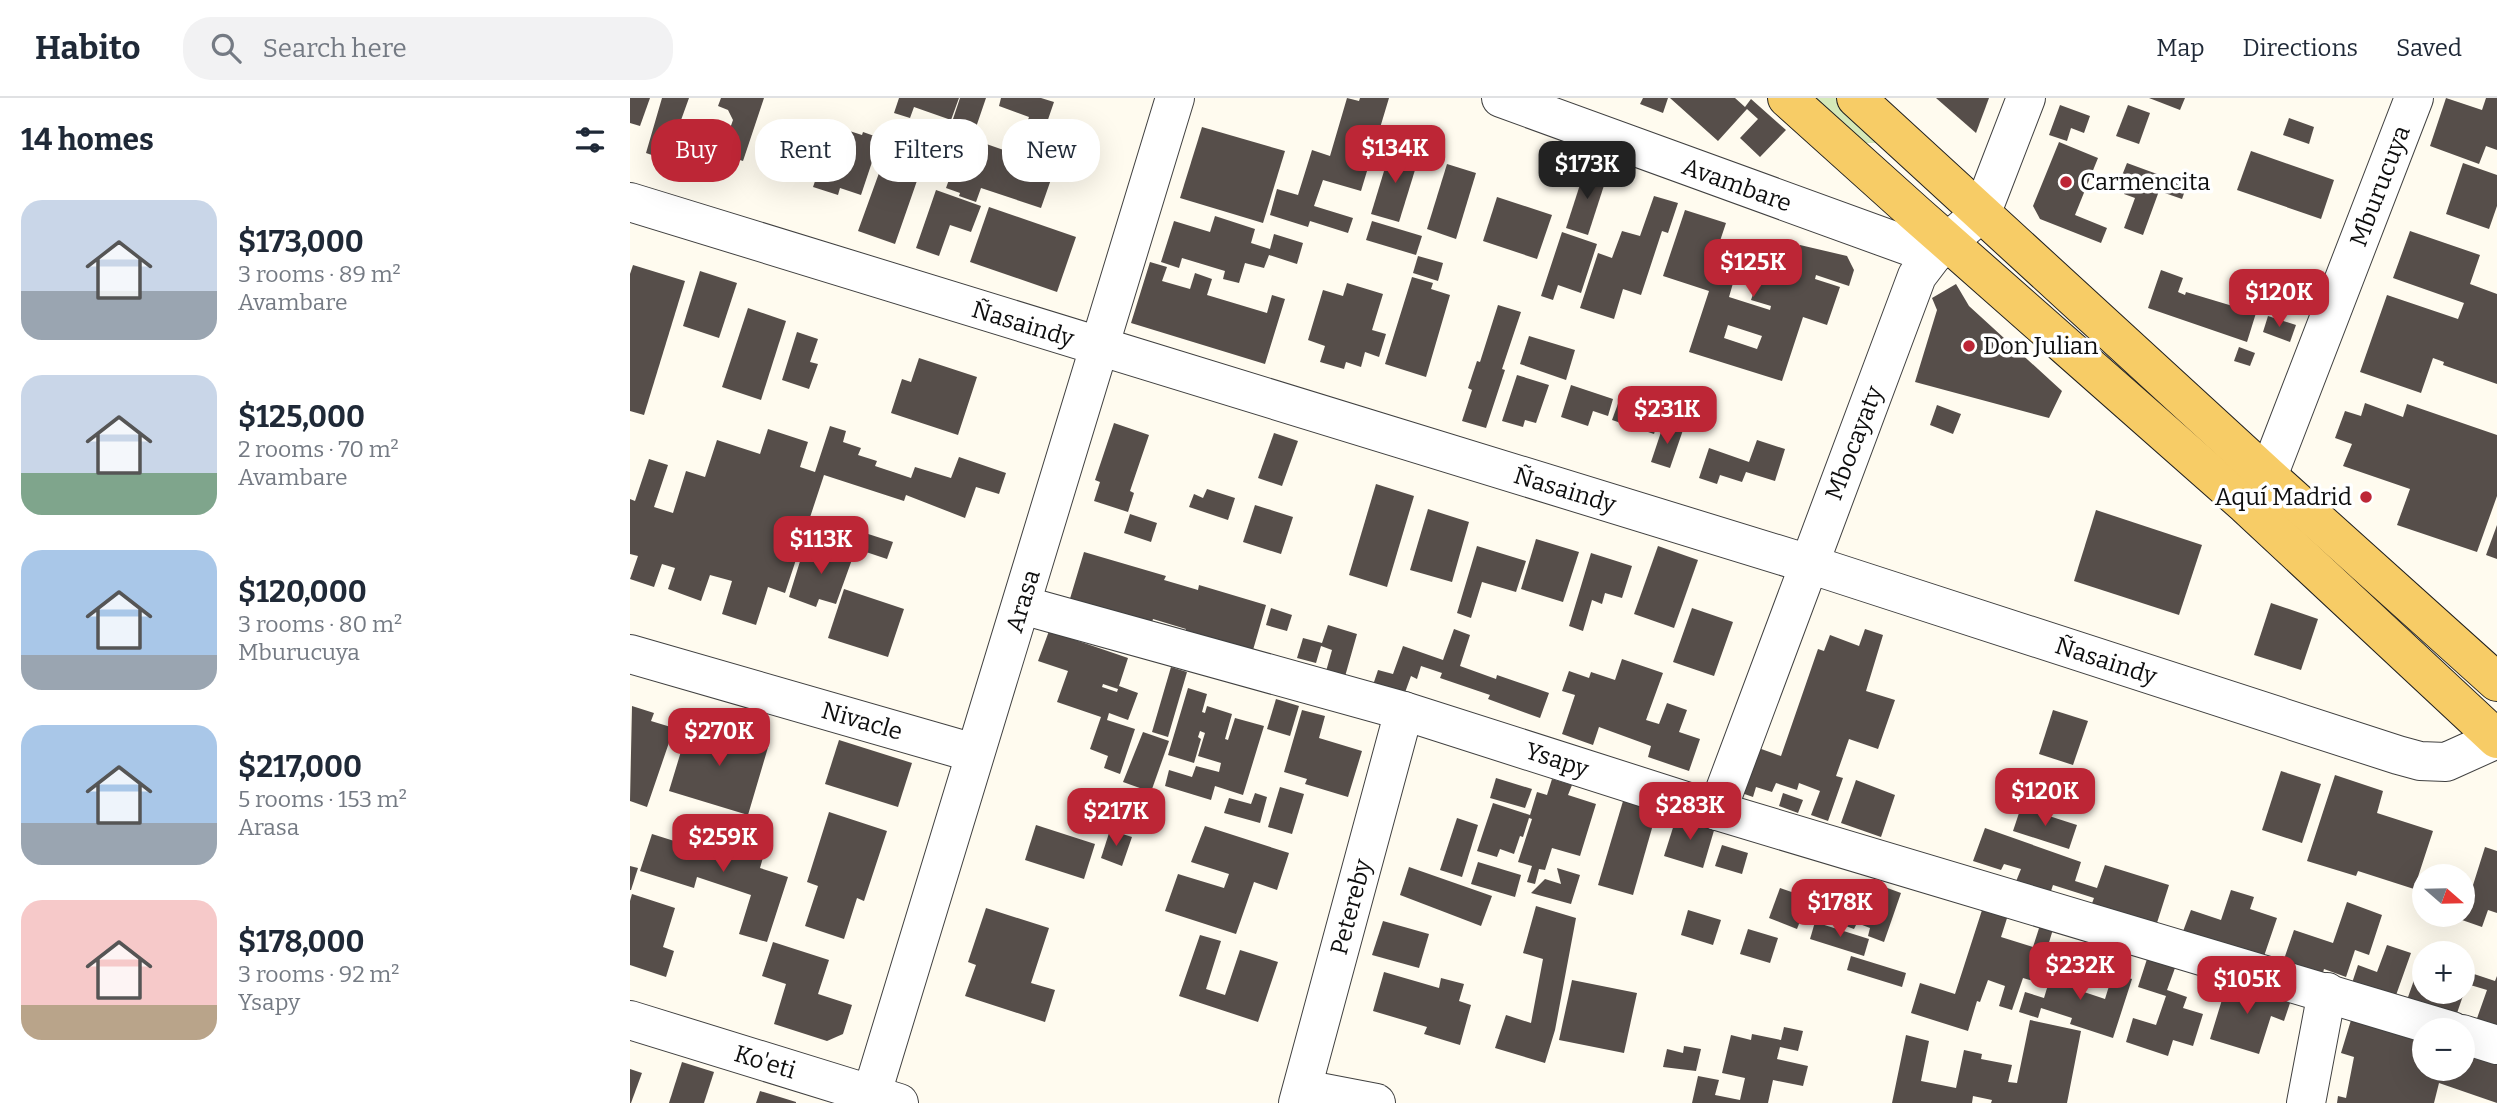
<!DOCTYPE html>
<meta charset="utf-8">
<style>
:root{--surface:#fff;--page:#f2f2f3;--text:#1f2937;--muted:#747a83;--line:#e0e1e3;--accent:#bd2636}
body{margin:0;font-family:Bitter,serif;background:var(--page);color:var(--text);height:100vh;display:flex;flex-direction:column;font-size:26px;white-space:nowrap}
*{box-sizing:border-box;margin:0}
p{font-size:23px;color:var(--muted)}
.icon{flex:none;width:38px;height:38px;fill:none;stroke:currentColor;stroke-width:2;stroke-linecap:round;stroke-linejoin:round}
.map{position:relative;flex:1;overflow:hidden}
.sheet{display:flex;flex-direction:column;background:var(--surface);width:630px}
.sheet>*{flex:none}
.hud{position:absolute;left:21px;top:21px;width:665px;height:63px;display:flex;gap:14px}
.needle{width:46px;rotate:110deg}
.fabs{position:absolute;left:1782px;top:766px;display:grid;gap:14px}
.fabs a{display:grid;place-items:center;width:63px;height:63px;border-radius:50%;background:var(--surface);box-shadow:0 7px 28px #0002;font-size:35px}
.price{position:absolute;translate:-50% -60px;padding:0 16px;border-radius:14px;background:var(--accent);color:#fff;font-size:23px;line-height:46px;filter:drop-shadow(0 2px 4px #0008)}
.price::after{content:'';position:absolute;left:50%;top:42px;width:21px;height:16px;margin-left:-10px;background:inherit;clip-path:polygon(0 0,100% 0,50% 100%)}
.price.active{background:#222;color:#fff}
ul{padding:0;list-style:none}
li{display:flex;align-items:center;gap:21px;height:175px;padding:0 21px}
li span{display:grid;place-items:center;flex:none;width:196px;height:140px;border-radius:21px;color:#555}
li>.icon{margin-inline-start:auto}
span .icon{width:84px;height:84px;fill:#fffc;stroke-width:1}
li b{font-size:30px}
h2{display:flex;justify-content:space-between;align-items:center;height:84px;padding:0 21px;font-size:30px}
.tag{padding:0 24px;border-radius:28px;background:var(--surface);box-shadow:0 7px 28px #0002;font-size:24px;line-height:63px}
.tag.active{background:var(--accent);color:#fff}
header{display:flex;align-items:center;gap:42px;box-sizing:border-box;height:98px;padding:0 35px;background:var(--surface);border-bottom:2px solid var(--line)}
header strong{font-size:33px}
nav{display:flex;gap:38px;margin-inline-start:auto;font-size:24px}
.search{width:490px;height:63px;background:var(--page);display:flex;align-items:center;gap:18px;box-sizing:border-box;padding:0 24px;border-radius:28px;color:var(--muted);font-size:26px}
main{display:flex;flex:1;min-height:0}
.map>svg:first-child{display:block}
.green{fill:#d4e9b9}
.building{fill:#564e4a;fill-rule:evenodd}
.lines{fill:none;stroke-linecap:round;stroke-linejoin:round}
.minor-casing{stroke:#414141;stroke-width:40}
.major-casing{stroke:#1f1f1f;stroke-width:40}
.minor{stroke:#fff;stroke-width:38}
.major{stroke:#f7cc66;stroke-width:38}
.poi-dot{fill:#bd2636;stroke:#fff;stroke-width:2.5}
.labels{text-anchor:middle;stroke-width:7;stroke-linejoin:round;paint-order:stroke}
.poi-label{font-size:24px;fill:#0e0e0e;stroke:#fff;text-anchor:start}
.street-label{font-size:24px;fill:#0e0e0e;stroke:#fff}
</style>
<header>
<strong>Habito</strong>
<div class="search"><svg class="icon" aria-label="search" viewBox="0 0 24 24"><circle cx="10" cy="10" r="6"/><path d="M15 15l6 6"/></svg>Search here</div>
<nav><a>Map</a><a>Directions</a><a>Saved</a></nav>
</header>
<main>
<section class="sheet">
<h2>14 homes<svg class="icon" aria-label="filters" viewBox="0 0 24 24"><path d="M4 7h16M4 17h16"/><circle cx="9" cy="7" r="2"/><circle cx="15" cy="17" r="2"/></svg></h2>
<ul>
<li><span style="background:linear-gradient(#c9d6e8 65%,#9aa5b1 0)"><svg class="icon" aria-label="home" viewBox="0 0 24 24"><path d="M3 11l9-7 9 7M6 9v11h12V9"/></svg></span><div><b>$173,000</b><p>3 rooms · 89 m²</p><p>Avambare</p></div></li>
<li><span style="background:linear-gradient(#c9d6e8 70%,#7fa58c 0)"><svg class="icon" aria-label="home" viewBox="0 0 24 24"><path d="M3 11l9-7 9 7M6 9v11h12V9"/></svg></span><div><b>$125,000</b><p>2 rooms · 70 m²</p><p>Avambare</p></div></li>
<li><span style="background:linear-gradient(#a9c7e8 75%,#9aa5b1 0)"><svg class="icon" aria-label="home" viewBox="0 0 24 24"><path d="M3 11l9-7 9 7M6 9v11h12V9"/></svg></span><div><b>$120,000</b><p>3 rooms · 80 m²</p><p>Mburucuya</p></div></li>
<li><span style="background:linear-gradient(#a9c7e8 70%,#9aa5b1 0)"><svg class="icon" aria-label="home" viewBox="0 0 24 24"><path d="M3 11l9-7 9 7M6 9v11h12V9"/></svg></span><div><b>$217,000</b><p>5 rooms · 153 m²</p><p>Arasa</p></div></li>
<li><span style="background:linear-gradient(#f6c9c9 75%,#b9a48a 0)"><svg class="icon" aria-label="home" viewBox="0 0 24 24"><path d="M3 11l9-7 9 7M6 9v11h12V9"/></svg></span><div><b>$178,000</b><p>3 rooms · 92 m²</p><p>Ysapy</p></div></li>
</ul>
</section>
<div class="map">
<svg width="1867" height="1005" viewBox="0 0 1867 1005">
<rect width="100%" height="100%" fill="#fffbef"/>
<polygon class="green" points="1186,0 1212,0 1249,40 1245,45 1236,45"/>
<g class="building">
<polygon points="0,0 20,0 10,28 0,25"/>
<polygon points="32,0 59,0 46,36 57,40 48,66 16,55"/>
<polygon points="91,0 134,0 113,63 91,56 103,22 98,12 88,8"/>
<polygon points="269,0 329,0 321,22 284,9 280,20 264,15"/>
<polygon points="330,0 356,0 342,41 425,70 411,110 351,90 346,104 329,98 330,95 316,90 321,76 335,81 343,57 337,55 334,65 311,57"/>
<polygon points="371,0 411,0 424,4 411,42 393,36 399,19 369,8"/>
<polygon points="717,0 729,3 730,0 759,0 731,93 693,82 684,108 723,120 718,135 680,123 678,129 640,117 647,91 668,97 682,52 700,58"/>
<polygon points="1013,0 1038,0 1033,15 1010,6"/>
<polygon points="1040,0 1105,0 1115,9 1121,1 1156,32 1130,59 1110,40 1128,21 1117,11 1088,43"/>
<polygon points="1306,0 1359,0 1346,35"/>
<polygon points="1519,0 1555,0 1550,12"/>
<polygon points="1816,0 1852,12 1856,0 1867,0 1867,52 1856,48 1849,66 1800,48"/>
<polygon points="1430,7 1460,18 1454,35 1441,30 1437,43 1419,37"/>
<polygon points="1498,7 1520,15 1509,46 1486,38"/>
<polygon points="1659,20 1684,29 1679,46 1653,37"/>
<polygon points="263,24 315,42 302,81 289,77 265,146 228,133 253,64"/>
<polygon points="204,28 232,37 233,34 250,40 231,97 210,90 208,97 183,89"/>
<polygon points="572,29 655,53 633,125 550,100"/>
<polygon points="1429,44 1468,60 1445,117 1477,130 1471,145 1410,121 1403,108"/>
<polygon points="761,50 789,59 769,124 741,116"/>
<polygon points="1621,53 1704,82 1691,121 1607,92"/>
<polygon points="1497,65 1557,87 1552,101 1529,93 1513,137 1494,130 1505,100 1494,96 1497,85 1509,89 1510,86 1491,80"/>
<polygon points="1833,65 1867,77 1867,108 1859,131 1816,116"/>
<polygon points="817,66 846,75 826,141 797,131"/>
<polygon points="956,68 978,75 958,137 936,130"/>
<polygon points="306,92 351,108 341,134 320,127 309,158 286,150"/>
<polygon points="1024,98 1048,105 1038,135 1032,133 1011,197 993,191 984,221 950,210 968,155 982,160 992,133 1010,138"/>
<polygon points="867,99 922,117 907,161 853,143"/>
<polygon points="359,109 446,139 427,194 340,164"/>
<path d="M1055,112L1096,125L1082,167L1106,175L1099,199L1140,212L1141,208L1121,202L1134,164L1161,173L1170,147L1217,158L1224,172L1219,188L1186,177L1185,181L1210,189L1197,227L1173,219L1152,283L1059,254L1079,193L1033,178ZM1098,227L1132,238L1127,251L1094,240Z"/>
<polygon points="585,118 625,131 621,145 640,151 644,136 673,145 667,166 639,157 634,170 615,165 609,185 593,181 595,173 552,160 549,170 531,164 544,123 580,134"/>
<polygon points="742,123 792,138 786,157 736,142"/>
<polygon points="1780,133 1850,157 1840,186 1867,196 1867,286 1813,267 1814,264 1803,260 1791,295 1730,274 1757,197 1828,221 1834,205 1763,180"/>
<polygon points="932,134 967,146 951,195 928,187 923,202 911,198"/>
<polygon points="788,158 813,165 808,183 783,175"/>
<polygon points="520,164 537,169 532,183 560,191 565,175 582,181 577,197 637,215 642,197 655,201 635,266 501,225"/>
<polygon points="3,167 55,183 14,317 0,313 0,176"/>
<polygon points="1531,172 1553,180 1548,194 1555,197 1556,194 1626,215 1617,244 1518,210"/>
<polygon points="70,173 107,185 89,240 53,228"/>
<polygon points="782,179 803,185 801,191 820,197 796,279 755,266"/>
<polygon points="717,185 753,196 742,232 756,236 749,259 735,254 731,269 716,264 714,271 690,264 695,248 678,242 693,192 713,198"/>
<polygon points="1326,186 1339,208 1432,293 1419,320 1285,284 1307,212 1302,200"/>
<polygon points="868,207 891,214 872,271 875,272 856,330 832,323 842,292 838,290 847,263 850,264"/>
<polygon points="118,210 156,223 131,302 92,289"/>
<polygon points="1638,218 1666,227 1660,244 1633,234"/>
<polygon points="167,234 188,241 180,264 188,266 179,291 152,282"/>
<polygon points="899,238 945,252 936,282 890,266"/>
<polygon points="1609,249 1625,255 1620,268 1604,263"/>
<polygon points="289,260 347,279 328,337 261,315 272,281 281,284"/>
<polygon points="887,277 919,287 906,325 895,322 893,329 872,323"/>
<polygon points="941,287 983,301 978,318 963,313 958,328 931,319"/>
<polygon points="989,303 1030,316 1024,336 982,322"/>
<polygon points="1735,305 1773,319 1777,306 1867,337 1867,398 1847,454 1767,427 1780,391 1713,368 1722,346 1705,340 1715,313 1731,318"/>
<polygon points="1307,307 1331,316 1323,336 1300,327"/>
<polygon points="484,325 519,337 500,393 504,395 498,414 464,403 470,384 465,382"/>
<polygon points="1034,325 1053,332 1040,370 1021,364"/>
<polygon points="200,328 216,333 213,344 231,350 228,357 247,363 245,368 281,380 285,369 321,380 329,359 376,375 369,396 346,389 335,420 276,397 274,403 194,377 155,495 138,489 126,527 92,516 102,483 80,477 71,503 38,491 45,470 32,466 24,489 0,481 8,458 0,456 0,401 5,403 19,361 38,367 24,409 43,415 56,373 75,379 87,342 130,356 138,331 178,344 170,369 185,374"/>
<polygon points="644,335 668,343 652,388 628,380"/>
<polygon points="1127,342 1155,351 1145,383 1116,374 1112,384 1090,377 1087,386 1069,380 1079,350 1119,364"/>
<polygon points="746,386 784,398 757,489 719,477"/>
<polygon points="577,391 605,400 598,422 559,409 564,396 573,400"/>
<polygon points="625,407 663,419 651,456 613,444"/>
<polygon points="798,411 839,424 822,484 780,472"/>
<polygon points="1466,412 1572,447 1549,517 1444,483"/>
<polygon points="500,416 527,425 521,444 494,435"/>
<polygon points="1867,427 1867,461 1856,457"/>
<polygon points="232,434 263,444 257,461 227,451"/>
<polygon points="906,441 949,454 933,504 891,491"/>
<polygon points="199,448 224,456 206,506 189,501 186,509 159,499 171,460 176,461 179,451 196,457"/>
<polygon points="847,448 896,463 886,494 852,484 841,520 827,515"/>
<polygon points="1028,448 1068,462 1044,530 1004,516"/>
<polygon points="454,454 536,478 534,482 568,492 569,487 636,507 623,552 555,535 556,531 523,521 521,527 439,504"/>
<polygon points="961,455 1002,468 992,500 975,495 972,506 962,502 953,533 939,528"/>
<polygon points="214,491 274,511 258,559 198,540"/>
<polygon points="1641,505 1688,521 1671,572 1624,557"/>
<polygon points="641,510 662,517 657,533 636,527"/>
<polygon points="1062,510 1103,524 1084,578 1043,564"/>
<polygon points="698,527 727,536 714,582 695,577 702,552 691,548 686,565 667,560 673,540 692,545"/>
<polygon points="824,531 840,537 830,568 866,581 867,577 919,595 910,620 858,601 860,597 810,580 812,575 791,568 787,581 781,578 773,600 742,590 748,572 763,576 773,548 813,562"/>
<polygon points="1235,531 1253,537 1236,593 1265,602 1248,651 1219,641 1206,678 1213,680 1198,723 1181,717 1190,693 1169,685 1167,692 1146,685 1142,694 1126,689 1123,699 1106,693 1123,648 1151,658 1188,551 1194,553 1200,537 1229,548"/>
<polygon points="419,533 498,560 488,591 473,586 472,589 487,594 489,588 508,595 498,622 479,615 477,622 505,631 490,676 474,670 478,658 460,651 471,619 427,604 438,573 408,563"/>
<polygon points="992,561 1033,575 1016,622 1029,626 1037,605 1057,612 1049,634 1070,641 1059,673 1018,659 1021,648 969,629 963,647 932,636 945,597 932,593 939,573 959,580 961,574 985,582"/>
<polygon points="541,569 557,574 538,639 522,634"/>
<polygon points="558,590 577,596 572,614 575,615 577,608 602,616 595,641 598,642 605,620 634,628 613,697 585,688 581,702 535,688 539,672 562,679 566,668 589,674 591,665 568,658 575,635 570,633 568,639 571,641 564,665 538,657"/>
<polygon points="646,601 669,608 660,638 637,631"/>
<polygon points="2,608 24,615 21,623 44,630 17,709 0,703"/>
<polygon points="672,612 695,618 689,640 732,653 718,699 675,686 677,681 654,674"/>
<polygon points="1423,612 1458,623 1443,667 1409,656"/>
<polygon points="82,626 108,633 107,637 139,646 118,717 39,693 59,627 80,633"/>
<polygon points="513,634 539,643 521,694 493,684"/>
<polygon points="209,642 282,665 268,709 195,686"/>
<polygon points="1431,670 1459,680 1453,696 1425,687"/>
<polygon points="1651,673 1691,686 1672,745 1632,732"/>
<polygon points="1705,677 1753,693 1747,715 1803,733 1784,791 1728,773 1726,778 1677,763"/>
<polygon points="866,680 902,691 895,710 860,700"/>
<polygon points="922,681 942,687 938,697 966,706 950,758 922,750 915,772 909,771 905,786 897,784 902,768 888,764 902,721 899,720 893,739 890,738 884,756 870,751 867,759 847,753 863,705 900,717 907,694 917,697"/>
<polygon points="1226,682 1265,697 1251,739 1211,725"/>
<polygon points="650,689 674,696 662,736 638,729"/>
<polygon points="996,693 1030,702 1003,797 968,787"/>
<polygon points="625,695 637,699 630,725 594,715 599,700 621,706"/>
<polygon points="1153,695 1173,702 1168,715 1149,708"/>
<polygon points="1391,709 1447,727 1439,751 1383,733"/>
<polygon points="199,714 257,733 234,803 227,800 214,841 175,828 188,788 177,784"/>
<polygon points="1047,717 1085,729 1073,770 1034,758"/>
<polygon points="827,720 848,727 832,779 810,772"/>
<polygon points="406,727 465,746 454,781 395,762"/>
<polygon points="575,728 659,755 647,792 624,784 606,836 535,813 548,776 594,790 599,776 561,764"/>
<polygon points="1355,730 1451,764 1445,783 1467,790 1475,767 1539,787 1526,828 1461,808 1464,800 1423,787 1418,802 1383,791 1391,771 1374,766 1371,772 1343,763"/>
<polygon points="83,731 136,749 130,770 158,779 137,844 109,836 121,797 67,779 64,790 10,773 22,736 76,753"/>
<polygon points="480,732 502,739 492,768 471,760"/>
<polygon points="1092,747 1118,755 1112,776 1085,768"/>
<polygon points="1855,749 1867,753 1867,815 1858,812 1852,829 1832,822"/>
<polygon points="848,764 891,777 885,799 841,786"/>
<polygon points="0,768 8,770 1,792 0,792"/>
<polygon points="779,769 862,798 851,828 770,797"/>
<polygon points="927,770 950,777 941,806 901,795 915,781 931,786"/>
<polygon points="1241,784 1271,795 1254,844 1238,838 1240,830 1227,825 1224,831 1193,820 1206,785 1237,796"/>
<polygon points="1150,790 1179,800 1167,831 1139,820"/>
<polygon points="1601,792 1624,799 1620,811 1647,820 1632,864 1552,836 1561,812 1591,822"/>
<polygon points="2,796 45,810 33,849 44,853 36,879 0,867 0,803"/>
<polygon points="1717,804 1752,817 1739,857 1725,852 1716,879 1694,871 1692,878 1653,864 1664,832 1703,845"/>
<polygon points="906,808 946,820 925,932 915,965 865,950 876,917 901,925 913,861 893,855"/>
<polygon points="1353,809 1378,817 1371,839 1403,849 1411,824 1424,828 1407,884 1393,880 1382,912 1369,908 1375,888 1358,882 1350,904 1347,903 1338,933 1281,915 1290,885 1325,896"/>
<polygon points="356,810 419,830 401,885 425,892 415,924 335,898 346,867 338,864"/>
<polygon points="1058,812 1091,822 1083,847 1051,837"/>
<polygon points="753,823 799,836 789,870 742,857"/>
<polygon points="1185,824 1239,841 1234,858 1180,841"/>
<polygon points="1118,831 1148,840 1140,865 1110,856"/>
<polygon points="570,837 591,843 576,891 595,897 610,852 648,864 628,924 549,898"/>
<polygon points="143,844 199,862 188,896 222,907 213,936 197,943 144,926 156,886 132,878"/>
<polygon points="1757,847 1781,855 1765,900 1722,885 1728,867 1747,874"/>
<polygon points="1221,858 1276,875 1272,889 1217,872"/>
<polygon points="1517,861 1545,870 1537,892 1557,899 1553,910 1573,916 1563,948 1543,942 1538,958 1496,944 1503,920 1526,927 1536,898 1508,889"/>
<polygon points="1790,865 1794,867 1794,894 1832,894 1832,872 1865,883 1867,878 1867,934 1845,926 1857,892 1837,886 1826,918 1777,902"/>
<polygon points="1424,867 1456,877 1451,893 1475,901 1483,875 1502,881 1483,940 1440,926 1442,920 1411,910 1408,920 1389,914 1395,894 1414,900"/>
<polygon points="754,874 809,890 811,880 834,886 829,903 841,907 830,947 794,936 797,929 743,913"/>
<polygon points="942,882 1007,895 994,955 929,942"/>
<polygon points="1598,882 1661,902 1654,923 1641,918 1629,956 1580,941"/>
<polygon points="1725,909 1792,932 1786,949 1794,952 1794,971 1832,971 1832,943 1867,955 1867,1005 1809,985 1804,1005 1707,1005 1708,998 1716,1000 1724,959 1711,955"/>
<polygon points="1400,922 1451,933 1437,1005 1361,1005 1362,1002 1343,998 1342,1005 1262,1005 1276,937 1299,943 1291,983 1326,990 1334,952 1352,956 1351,961 1382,967 1378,984 1387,985"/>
<polygon points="1154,929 1173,933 1168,953 1150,949 1147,961 1178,968 1173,988 1143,982 1138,1005 1062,1005 1068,978 1089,982 1085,997 1110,1002 1115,980 1092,975 1101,937 1121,942 1122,936 1151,942"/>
<polygon points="1054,948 1071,951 1066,973 1033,969 1037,951 1053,955"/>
<polygon points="52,964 84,974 74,1005 39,1005"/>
<polygon points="0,971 12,975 1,1005 0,1005"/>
<polygon points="130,993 166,1004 166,1005 126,1005"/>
</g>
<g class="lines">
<defs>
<g id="minor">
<polyline points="871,0 1303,157"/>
<polyline points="0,104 1179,466 1768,657 1790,663 1816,664 1867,641"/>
<polyline points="1620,402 1638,378 1784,0"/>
<polyline points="392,507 774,613 1087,713 1822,933"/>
<polyline points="0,556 344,655"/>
<polyline points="1087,713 1287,178 1303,157 1352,114 1396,0"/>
<polyline points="0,922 269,1005"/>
<polyline points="1832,936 1867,947"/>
<polyline points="673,991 746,1005"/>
<polyline points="239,1005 545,0"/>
<polyline points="668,1005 774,613"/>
<polyline points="1676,1005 1697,894"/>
</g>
<g id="major">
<polyline points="1157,0 1286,116 1616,407 1867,641"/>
<polyline points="1226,0 1638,378 1867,584"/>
</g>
</defs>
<use href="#minor" class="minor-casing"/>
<use href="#major" class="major-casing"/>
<use href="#minor" class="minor"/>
<use href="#major" class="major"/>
</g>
<g class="poi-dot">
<circle cx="1436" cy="84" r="7"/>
<circle cx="1339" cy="248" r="7"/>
<circle cx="1736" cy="399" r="7"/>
</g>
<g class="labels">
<g class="poi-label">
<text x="1450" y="92">Carmencita</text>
<text x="1353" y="256">Don Julian</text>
<text x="1722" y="407" text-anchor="end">Aquí Madrid</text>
</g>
<g class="street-label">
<text transform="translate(1107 87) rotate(20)" y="8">Avambare</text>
<text transform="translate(1750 88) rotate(-69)" y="8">Mburucuya</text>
<text transform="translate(393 226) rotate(17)" y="8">Ñasaindy</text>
<text transform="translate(1224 345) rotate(-69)" y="8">Mbocayaty</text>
<text transform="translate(935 392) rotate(17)" y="8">Ñasaindy</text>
<text transform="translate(393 503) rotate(-73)" y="8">Arasa</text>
<text transform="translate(1476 563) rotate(18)" y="8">Ñasaindy</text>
<text transform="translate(232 623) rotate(16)" y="8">Nivacle</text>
<text transform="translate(927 662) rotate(18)" y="8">Ysapy</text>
<text transform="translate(721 809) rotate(-75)" y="8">Petereby</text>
<text transform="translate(135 964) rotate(17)" y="8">Ko'eti</text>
</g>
</g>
</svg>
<div class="fabs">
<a><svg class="needle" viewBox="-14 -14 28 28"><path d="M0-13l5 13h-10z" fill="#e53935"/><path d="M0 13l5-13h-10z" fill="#747a83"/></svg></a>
<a>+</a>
<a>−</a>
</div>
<b class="price" style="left:765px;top:87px">$134K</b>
<b class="price active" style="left:957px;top:103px">$173K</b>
<b class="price" style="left:1123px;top:201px">$125K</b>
<b class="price" style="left:1649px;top:231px">$120K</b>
<b class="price" style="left:1037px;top:348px">$231K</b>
<b class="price" style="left:191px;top:478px">$113K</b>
<b class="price" style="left:89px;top:670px">$270K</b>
<b class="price" style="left:1415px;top:730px">$120K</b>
<b class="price" style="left:1060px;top:744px">$283K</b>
<b class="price" style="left:486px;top:750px">$217K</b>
<b class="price" style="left:93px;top:776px">$259K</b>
<b class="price" style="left:1210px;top:841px">$178K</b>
<b class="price" style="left:1450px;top:904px">$232K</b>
<b class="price" style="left:1617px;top:918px">$105K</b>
<div class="hud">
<a class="tag active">Buy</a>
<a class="tag">Rent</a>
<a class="tag">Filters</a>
<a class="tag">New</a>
</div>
</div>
</main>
